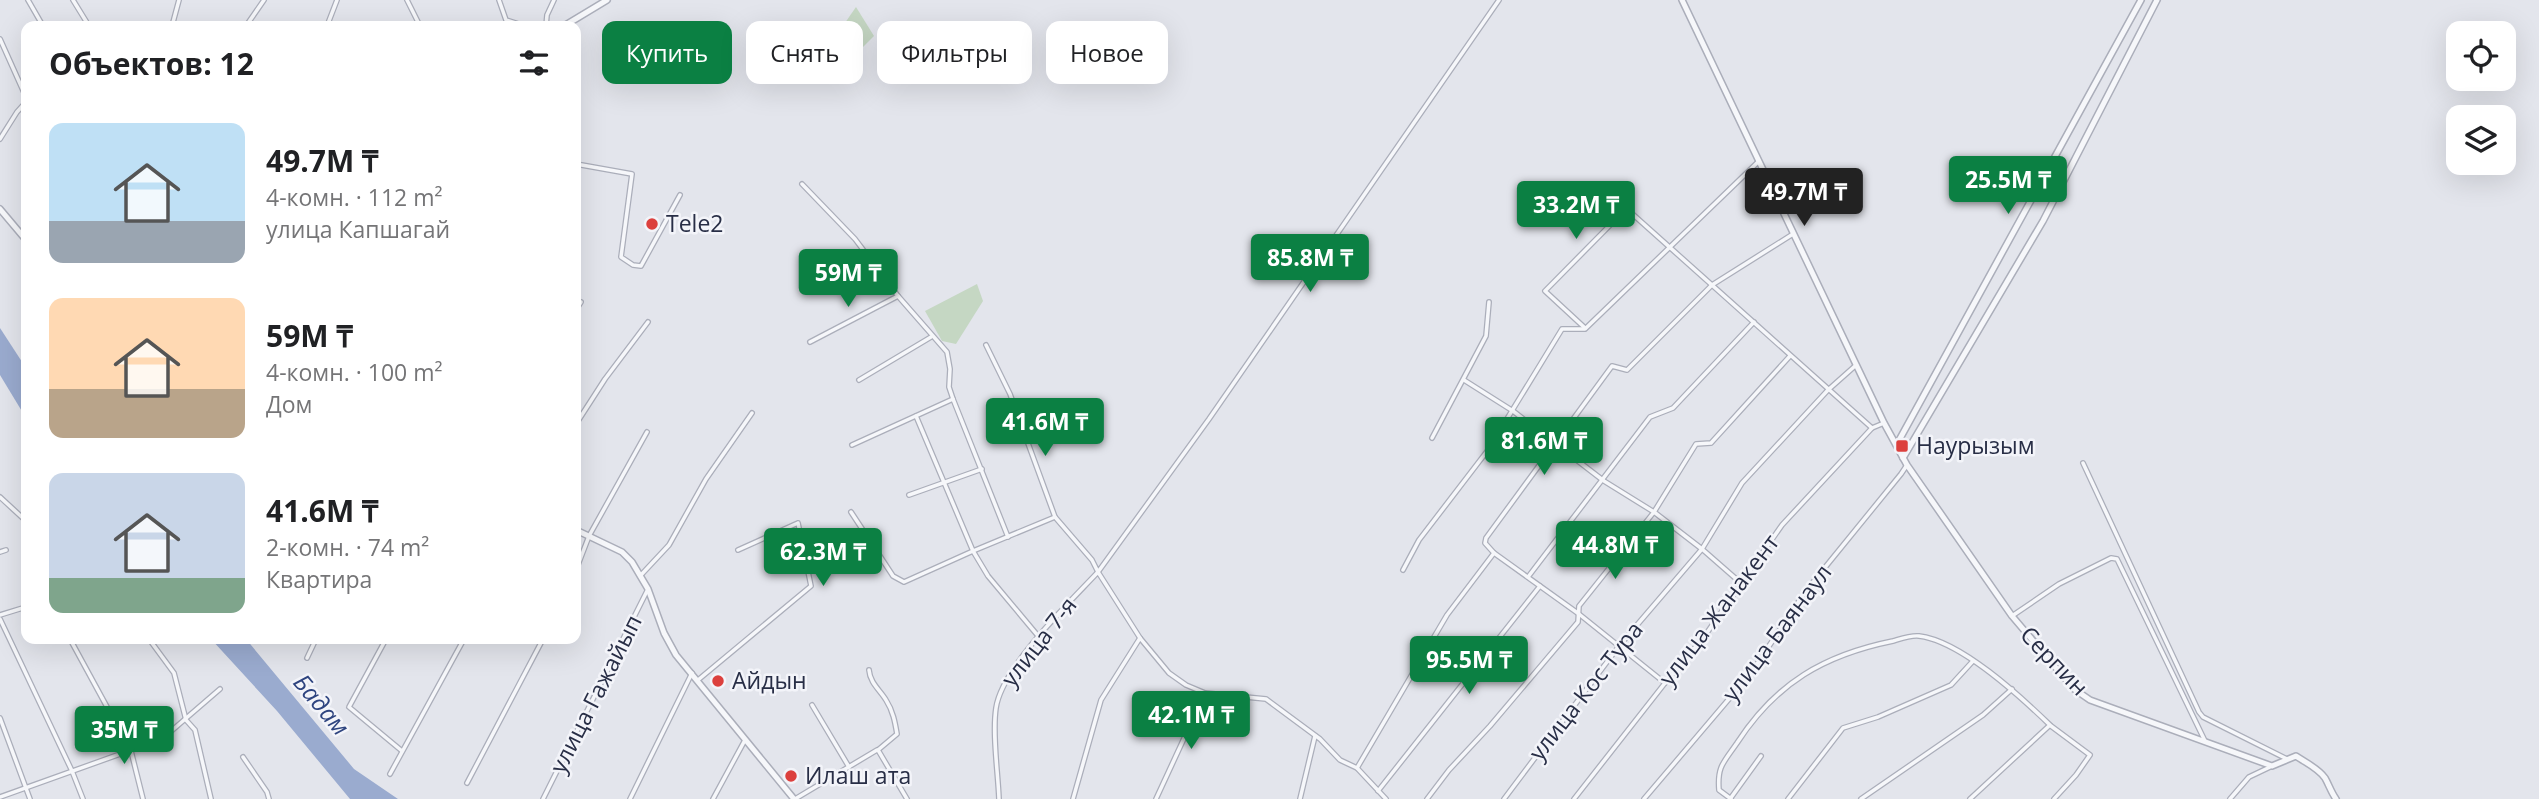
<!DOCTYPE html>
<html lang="ru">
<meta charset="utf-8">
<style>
:root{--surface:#fff;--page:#f6f6f6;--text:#202124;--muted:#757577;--accent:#0b8043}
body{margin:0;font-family:"Open Sans",sans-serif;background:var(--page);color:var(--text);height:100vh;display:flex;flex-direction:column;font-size:26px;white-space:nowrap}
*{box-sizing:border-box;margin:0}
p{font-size:23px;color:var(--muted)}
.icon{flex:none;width:38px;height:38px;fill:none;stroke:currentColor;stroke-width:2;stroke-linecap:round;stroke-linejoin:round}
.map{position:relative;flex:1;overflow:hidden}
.details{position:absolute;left:21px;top:21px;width:560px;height:623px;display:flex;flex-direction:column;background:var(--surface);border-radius:14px;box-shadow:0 7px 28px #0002}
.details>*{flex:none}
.guide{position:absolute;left:602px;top:21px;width:665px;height:63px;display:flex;gap:14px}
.buttons{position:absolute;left:2446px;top:21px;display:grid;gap:14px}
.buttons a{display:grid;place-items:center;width:70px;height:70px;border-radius:14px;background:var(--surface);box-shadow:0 7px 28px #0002;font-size:35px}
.price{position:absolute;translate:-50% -60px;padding:0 16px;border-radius:7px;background:var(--accent);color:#fff;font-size:23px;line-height:46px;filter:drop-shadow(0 2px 4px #0008)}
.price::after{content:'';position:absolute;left:50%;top:42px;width:21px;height:16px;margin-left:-10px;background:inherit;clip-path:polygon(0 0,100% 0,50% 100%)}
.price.on{background:#222;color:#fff}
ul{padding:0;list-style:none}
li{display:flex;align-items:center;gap:21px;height:175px;padding:0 28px}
li span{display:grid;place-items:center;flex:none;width:196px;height:140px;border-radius:14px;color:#555}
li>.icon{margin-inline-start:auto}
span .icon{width:84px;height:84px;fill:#fffc;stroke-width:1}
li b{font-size:30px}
h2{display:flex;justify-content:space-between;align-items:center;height:84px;padding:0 28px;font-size:30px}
.chip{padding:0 24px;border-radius:14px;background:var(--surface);box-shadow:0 7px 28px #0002;font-size:24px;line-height:63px}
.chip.on{background:var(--accent);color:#fff}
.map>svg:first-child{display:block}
.green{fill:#c5d7c3}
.water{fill:#9aabcf}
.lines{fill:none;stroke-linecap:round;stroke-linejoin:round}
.minor-casing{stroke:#abaeba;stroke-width:6}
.tertiary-casing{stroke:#abaeba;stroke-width:8}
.minor{stroke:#f6f7fa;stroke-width:3.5}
.tertiary{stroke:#f6f7fa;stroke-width:5}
.poi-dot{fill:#dc403d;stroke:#f3f4f9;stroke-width:2.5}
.labels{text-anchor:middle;stroke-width:5;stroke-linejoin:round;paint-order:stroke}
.poi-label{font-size:23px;fill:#282e46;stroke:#f3f4f9;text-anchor:start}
.street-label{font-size:23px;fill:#282e46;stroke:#f3f4f9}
.water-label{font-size:24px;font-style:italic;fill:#2e447f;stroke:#f3f4f9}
</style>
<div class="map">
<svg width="2539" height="799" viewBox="0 0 2539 799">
<rect width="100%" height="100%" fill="#e3e5ec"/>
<g class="green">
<polygon points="856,7 874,36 837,73 813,69"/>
<polygon points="977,284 983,301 956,344 942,341 925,311"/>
</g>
<g class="water">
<polygon points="0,328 26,368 26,418 0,375"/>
<polygon points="211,639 246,639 354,769 398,799 350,799 277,711"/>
</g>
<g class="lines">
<defs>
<g id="minor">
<polyline points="28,0 43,26"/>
<polyline points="73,0 89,26"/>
<polyline points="407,0 420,26"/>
<polyline points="499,0 506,20 525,26"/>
<polyline points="172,26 179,0"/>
<polyline points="246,26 264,0"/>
<polyline points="327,26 337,0"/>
<polyline points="546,26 547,15 554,0"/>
<polyline points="0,39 26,97"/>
<polyline points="0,139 17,112 26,102"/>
<polyline points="576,164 632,174 621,257 633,265 641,266 680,195"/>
<polyline points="802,184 855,239 898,296 947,352 950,369 949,387 953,399 1008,537"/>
<polyline points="576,301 581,302 576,310"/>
<polyline points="1585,328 1545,291 1624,211 1628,210 1872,428 1884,423"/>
<polyline points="810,342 898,296"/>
<polyline points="986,345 1010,394 1055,517 1092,560 1098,572 1209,419 1499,0"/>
<polyline points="859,380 931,337"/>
<polyline points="1464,380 1513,411 1604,481 1654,512 1702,549 1742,584"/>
<polyline points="916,416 973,551 1055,517"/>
<polyline points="576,424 605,379 648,322"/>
<polyline points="1432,438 1486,336 1489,302"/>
<polyline points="852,445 953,399"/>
<polyline points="2083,463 2199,712 2203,717 2287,759"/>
<polyline points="909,495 982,469"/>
<polyline points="0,497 26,521"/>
<polyline points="851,512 893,576 904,582 973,551 988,576 1039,637"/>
<polyline points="0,552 6,550"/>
<polyline points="1494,553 1579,614 1665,683"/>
<polyline points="576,570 589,536 647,432"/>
<polyline points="1403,570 1419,540 1488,450 1562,329 1585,329 1758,162"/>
<polyline points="641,575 669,545 706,479 752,413"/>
<polyline points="1528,577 1650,417 1673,408 1754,322"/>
<polyline points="0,615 26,607"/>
<polyline points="2012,616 2059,584 2111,558 2117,559 2205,741"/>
<polyline points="0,619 72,771 83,799"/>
<polyline points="70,639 131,751 143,799"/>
<polyline points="149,639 174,673 186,720 195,730 211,799"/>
<polyline points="386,639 349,707 402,751"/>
<polyline points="307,658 316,639"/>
<path d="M869,670C870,683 880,690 886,700C893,711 895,722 897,734L878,750L907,799"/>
<polyline points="698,680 811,586 798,523 738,550"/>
<polyline points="812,705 849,767"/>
<polyline points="0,718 30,799"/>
<polyline points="2051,726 2090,755 2076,775 2054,799"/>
<polyline points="243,757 267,792 269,799"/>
<polyline points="1357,768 1447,615 1494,553 1485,543 1486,538 1612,366 1627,370 1712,285 1793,234"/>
<polyline points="390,774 464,639"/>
<polyline points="467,783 543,639"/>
<polyline points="1378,791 1540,586"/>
<polyline points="0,797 162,739 220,689"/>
<polyline points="543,799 647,591"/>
<polyline points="630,799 692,673"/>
<polyline points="713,799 745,740"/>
<polyline points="795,799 877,750"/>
<path d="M999,799C998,772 992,734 996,708C1002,667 1069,603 1098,572L1140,638"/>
<polyline points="1073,799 1101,700 1140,638 1169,673 1186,685 1205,693 1266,699 1320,739 1340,760 1357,768 1386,799"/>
<polyline points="1156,799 1205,693"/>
<polyline points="1300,799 1315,736"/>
<polyline points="1427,799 1449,770 1490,726 1578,622 1579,606 1654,512 1696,444 1711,443 1790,356"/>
<polyline points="1504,799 1619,646 1702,549 1742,483 1828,390 1855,366"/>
<polyline points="1574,799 1665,683 1704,637 1782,525 1872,428"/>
<polyline points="1644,799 1751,673 1805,592 1901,474 1907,465"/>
<polyline points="1730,799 1761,756"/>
<path d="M1731,799L1719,790C1717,766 1724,762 1737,743C1776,683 1824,655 1893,641C1900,639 1911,635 1919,636C1961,641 2020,696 2050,725L1970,799"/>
<polyline points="1788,799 1843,728 1878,717 1951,685 1973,661"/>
<polyline points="1861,799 1983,715 2012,689"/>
<polyline points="2230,799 2249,777 2270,767"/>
</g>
<g id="tertiary">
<path d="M1682,0L1884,423L1907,465L2012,616L2074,689L2090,700L2272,766L2296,756C2306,763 2318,768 2325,778C2329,785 2331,792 2336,799"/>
<polyline points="564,26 607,0"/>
<polyline points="0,209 26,240"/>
<polyline points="1897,444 2141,0"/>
<polyline points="1903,458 2043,221 2157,0"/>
<polyline points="576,530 622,552 632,562 648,589 664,633 676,655 794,799"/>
</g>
</defs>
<use href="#minor" class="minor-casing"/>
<use href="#tertiary" class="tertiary-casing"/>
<use href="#minor" class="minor"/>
<use href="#tertiary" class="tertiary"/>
</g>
<g class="poi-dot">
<circle cx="652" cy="224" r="7"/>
<rect x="1895" y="439" width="14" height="14" rx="3.5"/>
<circle cx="718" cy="681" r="7"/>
<circle cx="791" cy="776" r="7"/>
</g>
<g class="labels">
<g class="poi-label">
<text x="666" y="232">Tele2</text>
<text x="1916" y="454">Наурызым</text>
<text x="732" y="689">Айдын</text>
<text x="805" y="784">Илаш ата</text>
</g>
<g class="street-label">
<text transform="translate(1719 610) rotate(-53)" y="8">улица Жанакент</text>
<text transform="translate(1777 633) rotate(-53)" y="8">улица Баянаул</text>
<text transform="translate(1039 642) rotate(-52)" y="8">улица 7-я</text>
<text transform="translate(2054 661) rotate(46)" y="8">Серпин</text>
<text transform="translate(1586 691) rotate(-52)" y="8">улица Кос Тура</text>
<text transform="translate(596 694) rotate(-63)" y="8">улица Гажайып</text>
</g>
<g class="water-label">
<text transform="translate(321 705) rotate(50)" y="8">Бадам</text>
</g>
</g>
</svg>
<div class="buttons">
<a><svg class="icon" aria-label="locate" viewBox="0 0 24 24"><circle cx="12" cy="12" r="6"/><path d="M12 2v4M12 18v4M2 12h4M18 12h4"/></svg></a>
<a><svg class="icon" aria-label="layers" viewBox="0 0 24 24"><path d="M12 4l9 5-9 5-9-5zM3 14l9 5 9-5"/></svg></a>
</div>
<b class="price" style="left:2008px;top:216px">25.5M ₸</b>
<b class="price on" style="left:1804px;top:228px">49.7M ₸</b>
<b class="price" style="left:1576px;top:241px">33.2M ₸</b>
<b class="price" style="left:1310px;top:294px">85.8M ₸</b>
<b class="price" style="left:848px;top:309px">59M ₸</b>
<b class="price" style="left:1045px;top:458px">41.6M ₸</b>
<b class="price" style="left:1544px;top:477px">81.6M ₸</b>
<b class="price" style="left:1615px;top:581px">44.8M ₸</b>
<b class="price" style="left:823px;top:588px">62.3M ₸</b>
<b class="price" style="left:1469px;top:696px">95.5M ₸</b>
<b class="price" style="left:1191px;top:751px">42.1M ₸</b>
<b class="price" style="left:124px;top:766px">35M ₸</b>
<div class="guide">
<a class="chip on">Купить</a>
<a class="chip">Снять</a>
<a class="chip">Фильтры</a>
<a class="chip">Новое</a>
</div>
<section class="details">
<h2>Объектов: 12<svg class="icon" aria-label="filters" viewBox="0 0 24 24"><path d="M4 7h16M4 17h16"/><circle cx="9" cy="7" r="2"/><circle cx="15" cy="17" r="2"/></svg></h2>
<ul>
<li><span style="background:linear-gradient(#bfe0f5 70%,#9aa5b1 0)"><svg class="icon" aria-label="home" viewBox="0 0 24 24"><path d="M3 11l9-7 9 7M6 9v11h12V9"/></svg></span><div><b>49.7M ₸</b><p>4-комн. · 112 m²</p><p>улица Капшагай</p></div></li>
<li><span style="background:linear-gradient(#ffd9b3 65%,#b9a48a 0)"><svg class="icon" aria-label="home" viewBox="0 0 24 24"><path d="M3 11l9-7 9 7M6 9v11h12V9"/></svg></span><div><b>59M ₸</b><p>4-комн. · 100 m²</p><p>Дом</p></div></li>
<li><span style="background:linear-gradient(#c9d6e8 75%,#7fa58c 0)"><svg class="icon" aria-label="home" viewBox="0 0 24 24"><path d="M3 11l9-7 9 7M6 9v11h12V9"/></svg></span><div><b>41.6M ₸</b><p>2-комн. · 74 m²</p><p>Квартира</p></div></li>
</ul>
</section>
</div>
